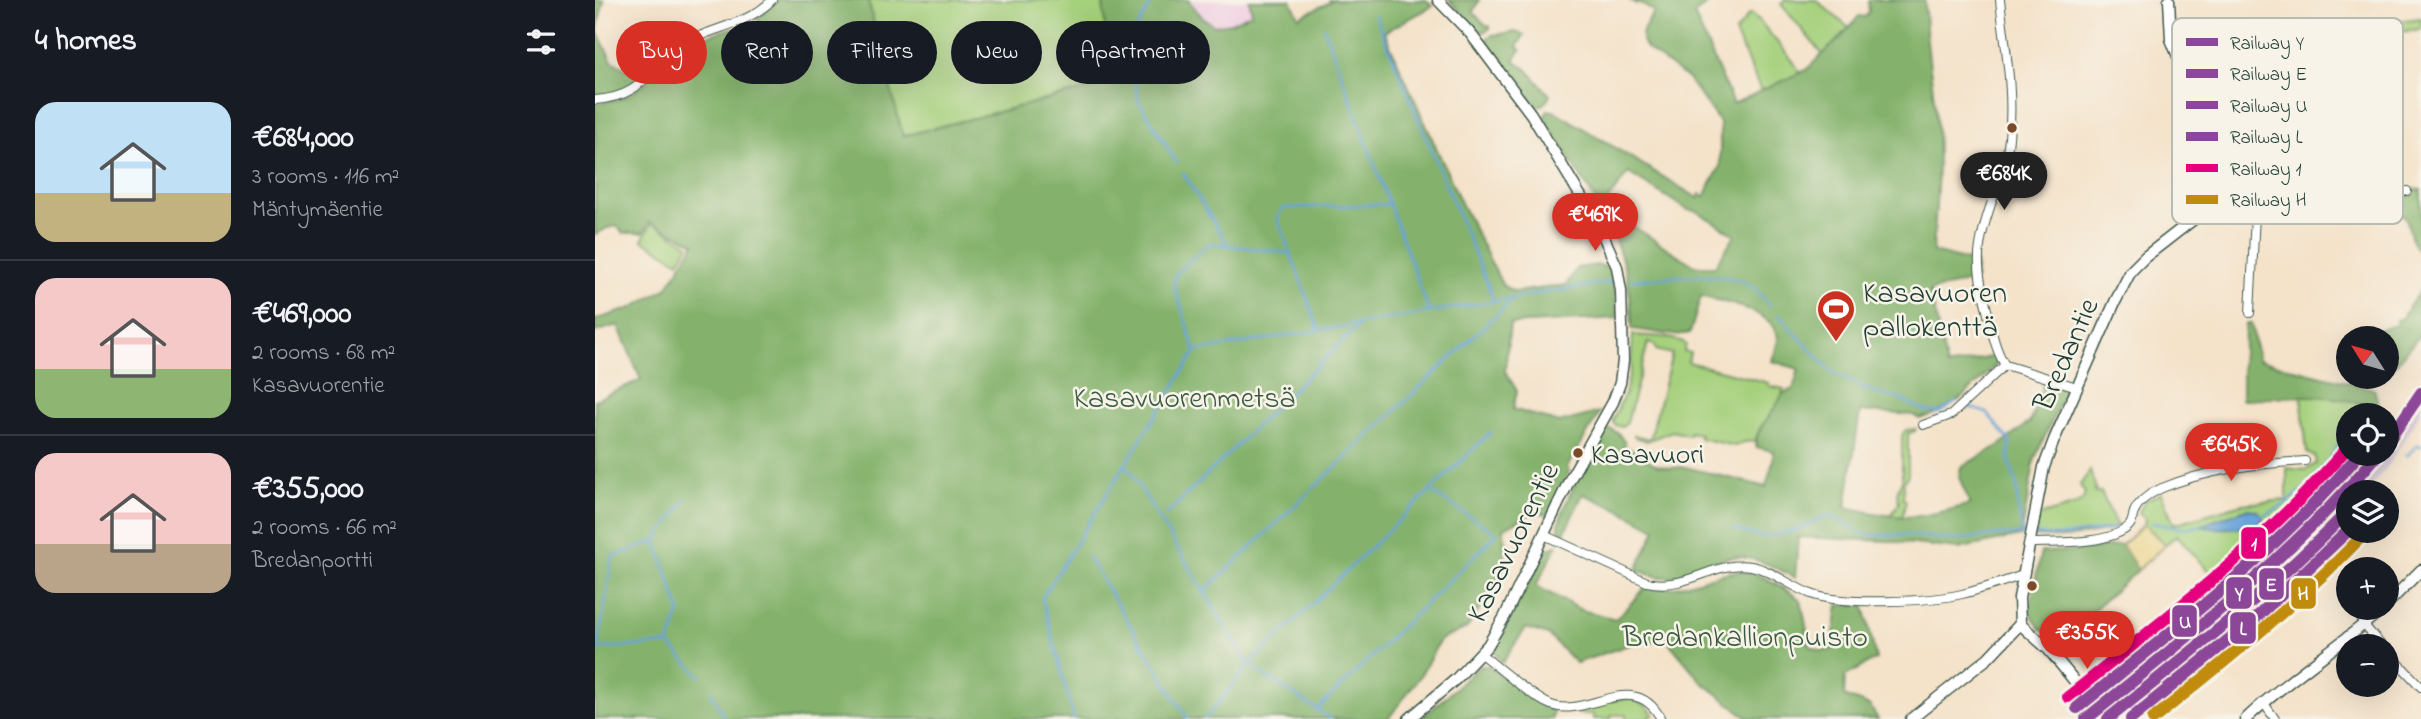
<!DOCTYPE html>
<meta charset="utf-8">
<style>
:root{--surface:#171b24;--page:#242831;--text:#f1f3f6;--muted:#9ea1a6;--line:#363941;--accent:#d93025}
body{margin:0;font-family:"Indie Flower",sans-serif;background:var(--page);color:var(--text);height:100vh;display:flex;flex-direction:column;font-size:26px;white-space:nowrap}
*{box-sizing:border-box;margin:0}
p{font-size:23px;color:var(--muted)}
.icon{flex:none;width:38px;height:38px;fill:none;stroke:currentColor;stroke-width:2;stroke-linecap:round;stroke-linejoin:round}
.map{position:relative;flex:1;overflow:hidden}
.sheet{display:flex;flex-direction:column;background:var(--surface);width:595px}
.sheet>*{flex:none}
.guide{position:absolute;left:21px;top:21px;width:665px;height:63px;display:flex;gap:14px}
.needle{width:46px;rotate:307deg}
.tools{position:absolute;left:1741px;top:326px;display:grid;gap:14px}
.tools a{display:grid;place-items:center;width:63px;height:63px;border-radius:50%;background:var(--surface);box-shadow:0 7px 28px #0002;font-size:35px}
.price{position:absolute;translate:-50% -60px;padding:0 16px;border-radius:24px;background:var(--accent);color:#fff;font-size:23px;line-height:46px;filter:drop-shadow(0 2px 4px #0008)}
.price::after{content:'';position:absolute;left:50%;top:42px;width:21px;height:16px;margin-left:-10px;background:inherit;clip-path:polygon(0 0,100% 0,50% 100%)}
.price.on{background:#222;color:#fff}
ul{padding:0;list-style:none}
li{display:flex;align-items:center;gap:21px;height:175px;padding:0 35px}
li+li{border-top:2px solid var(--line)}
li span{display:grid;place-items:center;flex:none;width:196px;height:140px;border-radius:21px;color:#555}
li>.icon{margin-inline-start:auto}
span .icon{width:84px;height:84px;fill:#fffc;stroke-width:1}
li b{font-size:30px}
h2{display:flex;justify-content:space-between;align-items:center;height:84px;padding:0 35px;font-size:30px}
.tag{padding:0 24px;border-radius:32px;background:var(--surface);box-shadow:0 7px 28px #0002;font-size:24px;line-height:63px}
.tag.on{background:var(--accent);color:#fff}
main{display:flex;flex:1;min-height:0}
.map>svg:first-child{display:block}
.built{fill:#f1d0e3}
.industrial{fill:#cebed1}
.green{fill:#a5d07c;stroke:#628658;stroke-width:2}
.forest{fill:#84b26c;stroke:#527850;stroke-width:2}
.sand{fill:#eeda9e;stroke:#868c69;stroke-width:2}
.water{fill:#69a3d9;stroke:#447086;stroke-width:2}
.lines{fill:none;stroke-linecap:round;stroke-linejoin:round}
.stream{stroke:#69a3d9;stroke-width:2.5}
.tertiary-tunnel{stroke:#c9c1ab;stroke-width:10;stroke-dasharray:10 5;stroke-linecap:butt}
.minor-casing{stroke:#3f564a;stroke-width:10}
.tertiary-casing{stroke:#3f564a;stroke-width:13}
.minor{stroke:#fff;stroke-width:8}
.tertiary{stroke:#fff;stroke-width:10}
.rail-1-casing{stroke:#f7f3e8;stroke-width:18}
.rail-2-casing{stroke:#f7f3e8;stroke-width:18}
.rail-3-casing{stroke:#f7f3e8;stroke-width:18}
.rail-4-casing{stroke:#f7f3e8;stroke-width:18}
.rail-5-casing{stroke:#f7f3e8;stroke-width:18}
.rail-6-casing{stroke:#f7f3e8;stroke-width:18}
.rail-1{stroke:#8c4799;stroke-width:12}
.rail-2{stroke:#8c4799;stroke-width:12}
.rail-3{stroke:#8c4799;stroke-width:12}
.rail-4{stroke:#8c4799;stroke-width:12}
.rail-5{stroke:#e5007d;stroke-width:12}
.rail-6{stroke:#c18c0d;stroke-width:12}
.bus-dot{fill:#7a4b2a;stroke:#f7f3e8;stroke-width:2.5}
.labels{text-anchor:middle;stroke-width:5;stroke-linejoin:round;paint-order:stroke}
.bus-label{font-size:28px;fill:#1f3d34;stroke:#f7f3e8;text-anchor:start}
.poi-label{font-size:30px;fill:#1f3d34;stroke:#f7f3e8;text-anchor:start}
.street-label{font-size:30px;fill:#1f3d34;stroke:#f7f3e8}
.park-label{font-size:30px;fill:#3a5a42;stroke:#f7f3e8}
.key{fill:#f7f3e8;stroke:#b6bcb2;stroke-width:2}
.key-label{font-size:19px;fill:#1f3d34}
.line-badge{stroke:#f7f3e8;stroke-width:2.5}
.badge-label{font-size:19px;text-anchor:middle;font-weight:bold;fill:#fff}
</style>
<main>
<section class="sheet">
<h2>4 homes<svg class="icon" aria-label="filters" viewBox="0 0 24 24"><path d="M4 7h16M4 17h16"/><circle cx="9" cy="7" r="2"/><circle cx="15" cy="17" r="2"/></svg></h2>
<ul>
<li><span style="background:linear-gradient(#bfe0f5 65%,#c2b280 0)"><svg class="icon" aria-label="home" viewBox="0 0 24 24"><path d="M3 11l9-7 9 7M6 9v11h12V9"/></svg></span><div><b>€684,000</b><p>3 rooms · 116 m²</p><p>Mäntymäentie</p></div></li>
<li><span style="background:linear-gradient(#f6c9c9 65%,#8fb573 0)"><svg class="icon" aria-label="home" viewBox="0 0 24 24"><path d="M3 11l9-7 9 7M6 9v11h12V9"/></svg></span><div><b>€469,000</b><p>2 rooms · 68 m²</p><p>Kasavuorentie</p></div></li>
<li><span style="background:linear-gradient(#f6c9c9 65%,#b9a48a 0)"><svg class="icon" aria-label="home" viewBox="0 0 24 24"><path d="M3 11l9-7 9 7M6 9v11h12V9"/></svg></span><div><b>€355,000</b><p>2 rooms · 66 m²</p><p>Bredanportti</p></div></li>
</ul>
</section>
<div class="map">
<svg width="1826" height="719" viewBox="0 0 1826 719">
<rect width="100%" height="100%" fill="#f7f3e8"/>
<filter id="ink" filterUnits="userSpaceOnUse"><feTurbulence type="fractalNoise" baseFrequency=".0143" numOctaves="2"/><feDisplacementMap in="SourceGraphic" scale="14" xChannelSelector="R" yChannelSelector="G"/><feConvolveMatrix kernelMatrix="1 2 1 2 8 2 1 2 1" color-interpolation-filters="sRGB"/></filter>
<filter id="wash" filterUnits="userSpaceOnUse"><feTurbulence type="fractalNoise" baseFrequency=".00686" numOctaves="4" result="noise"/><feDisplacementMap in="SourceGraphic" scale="28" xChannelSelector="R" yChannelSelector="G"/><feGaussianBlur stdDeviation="1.57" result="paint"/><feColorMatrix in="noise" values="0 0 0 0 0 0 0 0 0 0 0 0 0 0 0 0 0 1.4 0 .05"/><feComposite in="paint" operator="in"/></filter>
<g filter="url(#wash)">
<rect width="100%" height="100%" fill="#f4e2c9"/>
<polygon class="built" points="593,0 654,0 657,13 636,23 619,27 607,17"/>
<polygon class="industrial" points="1826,385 1826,411 1792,467 1771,492 1754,492 1753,512 1703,570 1578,672 1562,681 1522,713 1507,695 1690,544 1692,539 1697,544 1779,453 1792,453 1792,437"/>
<g class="green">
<polygon points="273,0 508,0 514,77 498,88 307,136"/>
<polygon points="1190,0 1221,0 1254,28 1228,55 1186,4"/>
<polygon points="1154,14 1158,14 1162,18 1198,61 1205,73 1166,91 1140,33"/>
<polygon points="1826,18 1826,29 1742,40 1742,29"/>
<polygon points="57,223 94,245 84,262 47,240"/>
<polygon points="1656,323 1663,360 1779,389 1785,410 1781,415 1754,415 1753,450 1681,532 1692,539 1690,544 1571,642 1566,638 1627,587 1582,535 1570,545 1549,524 1550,518 1543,513 1550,501 1566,493 1579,524 1647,504 1692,500 1692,468 1710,470 1721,464 1720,457 1712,453 1706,394 1647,400 1647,362 1651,324"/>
<polygon points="1038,335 1070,337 1088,342 1091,345 1089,351 1095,353 1093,362 1174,383 1174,386 1189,389 1183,407 1165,428 1160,441 1149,442 1140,446 1104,438 1105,434 1095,432 1094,435 1077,431 1052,441 1040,437 1039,435 1055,439 1077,354 1061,350 1060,345 1053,343 1032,423 1027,427 1020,425 1017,421 1030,394 1036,368"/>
<polygon points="1321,429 1320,431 1313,434 1313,475 1309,482 1308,498 1311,501 1307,517 1295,517 1304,503 1302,492 1307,480 1307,435 1311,430"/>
<polygon points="1495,471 1501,489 1499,490 1500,493 1506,492 1521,525 1525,528 1471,538 1440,536 1444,516 1478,506 1488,500 1490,493 1485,485"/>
<polygon points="1035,698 1050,705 1059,714 1052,719 1031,719 1031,715 1016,715 1016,719 998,719 998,714 984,714 984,708 1009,701"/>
</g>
<g class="forest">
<polygon points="0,0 9,0 2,31 17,61 47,78 36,89 0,97"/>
<path d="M182,0H273L308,136L498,88L514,77L508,0H593L607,17L619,26L636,23L657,13L654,0H696L704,17L735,2L734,0H831L838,6L789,32L867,205L908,286L920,292L971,285L982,268L1004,265L1017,269L1023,318L915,324L910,371L922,391L918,409L964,423L1005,412L972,467L974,472L952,515L941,511L909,528L910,564L893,597L872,628L845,640L825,676L793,719H0V400L46,380L23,325L0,332V320L37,308L72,288L100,243L55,222L48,233H28L22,226L12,228L0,235V103C46,101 47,79 77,55C94,42 118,33 138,28L140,34L150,31L164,23L162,19Z"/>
<polygon points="854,0 884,0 878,12 891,26 895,26 895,29 889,32 882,30"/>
<path d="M1035,0H1118L1099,14L1138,104L1211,70L1247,36L1264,16L1270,17L1274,12L1273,0H1330C1329,43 1339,85 1342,128C1345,169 1340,212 1338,252L1381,263L1380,280L1335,291L1352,367L1400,356L1402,364C1377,388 1359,411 1324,419L1318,415L1265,411L1251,507C1305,520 1321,521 1375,504L1364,477L1366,467L1404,446L1436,421L1449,381L1472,388L1440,458L1426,536L1363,549L1292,541L1203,537L1200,578C1182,568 1164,558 1143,557C1103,557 1087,593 1042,569L1061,529L1021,508L988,494L968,535L964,531C962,508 999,452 1011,430L1015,429L1023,433L1030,443L1029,447L1038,450L1061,465L1075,468L1090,467L1171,487L1178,461V451L1161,447C1159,427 1181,413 1187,394L1198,389L1204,369L1177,361C1179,354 1183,345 1183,338C1180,310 1127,302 1106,296L1095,333L1080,335L1037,329C1037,286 1028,254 1009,215L1014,212L1019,214L1100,266H1120L1140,235L1101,211L1093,210L1033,173L1010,204H1003L949,118L953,110L961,112L1103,198L1105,194L1109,197L1125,167V123L1093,79L1051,48C1041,35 1052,24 1059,12L1043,2L1041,4Z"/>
<path d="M920,32L929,35L922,47L926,50L919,60L931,69L955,95C952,101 947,108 940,105L891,39L897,35Z"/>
<path d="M1818,189L1826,190V254C1813,242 1817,231 1810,216L1783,205L1792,196L1813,195Z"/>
<polygon points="1826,289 1826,334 1792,374 1792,338 1784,338 1783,330 1802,325 1801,320 1806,319"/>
<path d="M1656,323L1663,360L1779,389L1785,410C1738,391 1696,395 1647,400V362L1651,324Z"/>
<path d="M962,545L941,586L986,610L1021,619L1053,585C1083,594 1108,576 1137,572C1163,569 1186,586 1206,600L1215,646L1225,651L1237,649L1243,605H1269L1281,659L1250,676L1249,696L1275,706L1283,719H1151L1152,717L1107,682L1072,640L1042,642L981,663L953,635L931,628L907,663L899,650L902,644L951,550Z"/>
<polygon points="1527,545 1543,570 1462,642 1445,628 1434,611 1446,552 1481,551"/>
<polygon points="885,666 893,666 947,703 958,707 957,719 826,719"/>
</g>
<polygon class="sand" points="1549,524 1570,545 1543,570 1527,545"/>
<path class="water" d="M1651,509C1659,509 1666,510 1668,519L1667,522C1652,529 1620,530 1604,526Z"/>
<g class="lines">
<g class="stream">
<polyline points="780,15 899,300"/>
<polyline points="729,28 834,311"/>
<polyline points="498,30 534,42 538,68"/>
<polyline points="534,42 558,0"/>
<polyline points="540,79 543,100 582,163"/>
<polyline points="588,173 633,245"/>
<path d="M1036,280C1068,278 1129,268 1156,286C1163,291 1170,300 1175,306"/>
<polyline points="1183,315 1237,372 1280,393 1300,397 1331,411 1344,413 1361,402"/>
<polyline points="724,330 682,217 688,208 794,204"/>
<polyline points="600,350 579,285 581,273 615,243 695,253"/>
<polyline points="1810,455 1812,456 1822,445 1826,446"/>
<polyline points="531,464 654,665 736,719"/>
<polyline points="572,514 764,325"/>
<path d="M1665,516C1705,505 1731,462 1754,430"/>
<polyline points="1557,523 1586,528 1607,526"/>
<path d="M1139,529C1147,531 1157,535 1166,536C1186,536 1213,527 1230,516L1238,517L1270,535H1314L1359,540L1404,535H1428L1423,507L1422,485L1414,461L1415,441L1392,413L1373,407"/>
<polyline points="1443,535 1468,536 1522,528"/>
<polyline points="61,541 91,499"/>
<polyline points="493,557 593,719"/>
<polyline points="609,592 919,298"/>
<polyline points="3,648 17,557 61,541 85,611 74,644"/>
<polyline points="0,657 3,648 74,644 106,677"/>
<polyline points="116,691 130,719"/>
<polyline points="722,710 902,534 835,491"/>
<polyline points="479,719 447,598 601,351 1021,281"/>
<polyline points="610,719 654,665 896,432"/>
</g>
</g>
</g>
<g filter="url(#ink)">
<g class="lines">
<polyline class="tertiary-tunnel" points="1496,701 1512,719"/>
<defs>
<g id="minor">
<path d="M1405,0C1410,46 1419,92 1414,138C1411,175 1390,209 1385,246C1381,268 1388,293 1393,314C1397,332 1400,349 1410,365L1482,387"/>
<path d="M0,100C54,96 50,66 89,43C118,27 153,25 177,0"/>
<polyline points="1613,204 1636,215 1757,212 1769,208 1787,192 1812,191"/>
<polyline points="1655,313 1660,215"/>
<polyline points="1328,425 1356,415 1410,365"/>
<path d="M949,535L1052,582C1093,591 1119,560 1156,566C1178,570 1197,588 1219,595C1250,605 1334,602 1367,594C1388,589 1408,582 1428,575"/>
<path d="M1434,543C1461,542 1514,545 1534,526C1538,522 1537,518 1539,512C1544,500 1556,493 1567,488C1613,469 1661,464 1710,461"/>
<polyline points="1769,625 1787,646"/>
<polyline points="1792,651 1826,687"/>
<path d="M886,654C903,667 938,698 956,705C992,719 1039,668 1066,719"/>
<polyline points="1668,702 1680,719"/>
</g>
<g id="tertiary">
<polyline points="1792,604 1826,570"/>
<polyline points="1425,624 1424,598 1449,467 1459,440 1520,302 1536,271 1550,257 1604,215 1613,204 1618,190 1617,159 1604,108 1576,39 1574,0"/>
<polyline points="1425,624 1454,650 1496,701"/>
<polyline points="814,719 861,679 893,645 910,616 975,479 1018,402 1025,383 1028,361 1026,291 1022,267 1005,228 936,114 875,33 843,0"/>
<polyline points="1316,719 1393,658 1425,624"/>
<path d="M1651,719C1693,678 1745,647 1789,607"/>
</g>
</defs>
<use href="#minor" class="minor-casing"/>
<use href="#tertiary" class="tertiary-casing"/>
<use href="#minor" class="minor"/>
<use href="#tertiary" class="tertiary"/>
<defs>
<g id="rail-1">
<polyline points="1792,443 1826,393"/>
<path d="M1491,719C1594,636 1698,555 1784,453"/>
</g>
<path id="rail-2" d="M1513,719C1596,652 1680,587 1754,510"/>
<path id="rail-3" d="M1482,708C1581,628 1683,551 1765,453"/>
<polyline id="rail-4" points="1536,719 1664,615 1754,530"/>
<path id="rail-5" d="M1473,697C1571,618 1672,542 1754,446"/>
<path id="rail-6" d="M1558,719C1633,659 1707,600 1773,530"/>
</defs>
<use href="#rail-1" class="rail-1-casing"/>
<use href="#rail-2" class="rail-2-casing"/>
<use href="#rail-3" class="rail-3-casing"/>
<use href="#rail-4" class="rail-4-casing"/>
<use href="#rail-5" class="rail-5-casing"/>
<use href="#rail-6" class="rail-6-casing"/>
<use href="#rail-1" class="rail-1"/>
<use href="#rail-2" class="rail-2"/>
<use href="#rail-3" class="rail-3"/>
<use href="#rail-4" class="rail-4"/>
<use href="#rail-5" class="rail-5"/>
<use href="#rail-6" class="rail-6"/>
</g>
</g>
<defs>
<symbol id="stadium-pin" viewBox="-11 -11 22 30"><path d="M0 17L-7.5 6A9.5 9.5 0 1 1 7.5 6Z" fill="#c8321e" stroke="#f7f3e8"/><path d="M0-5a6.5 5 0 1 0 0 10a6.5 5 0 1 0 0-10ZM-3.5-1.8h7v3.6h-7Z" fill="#fff"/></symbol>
</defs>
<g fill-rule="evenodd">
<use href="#stadium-pin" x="1219" y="287" width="44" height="60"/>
</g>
<g class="bus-dot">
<circle cx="1417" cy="128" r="6"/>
<circle cx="983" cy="453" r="6"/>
<circle cx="1437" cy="586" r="6"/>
</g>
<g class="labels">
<g class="bus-label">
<text x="996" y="463">Kasavuori</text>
</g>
<g class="poi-label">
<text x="1268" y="302">Kasavuoren<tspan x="1268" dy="34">pallokenttä</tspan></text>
</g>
<g class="street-label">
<text transform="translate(1470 354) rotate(-66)" y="10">Bredantie</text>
<text transform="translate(917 542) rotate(-64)" y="10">Kasavuorentie</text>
</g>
<g class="park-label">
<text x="589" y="407">Kasavuorenmetsä</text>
<text x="1150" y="646">Bredankallionpuisto</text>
</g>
</g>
<rect x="1577" y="18" width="231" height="206" rx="10" class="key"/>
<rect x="1591" y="38" width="32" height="8" fill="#8c4799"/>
<rect x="1591" y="69" width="32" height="9" fill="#8c4799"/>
<rect x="1591" y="101" width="32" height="8" fill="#8c4799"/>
<rect x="1591" y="132" width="32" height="9" fill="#8c4799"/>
<rect x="1591" y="164" width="32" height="8" fill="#e5007d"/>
<rect x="1591" y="195" width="32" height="9" fill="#c18c0d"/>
<g class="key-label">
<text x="1635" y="49">Railway Y</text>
<text x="1635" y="80">Railway E</text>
<text x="1635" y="112">Railway U</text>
<text x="1635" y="143">Railway L</text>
<text x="1635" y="175">Railway 1</text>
<text x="1635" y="206">Railway H</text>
</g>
<g class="line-badge">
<rect x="1645" y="526" width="27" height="34" rx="7" fill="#e5007d"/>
<rect x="1663" y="567" width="27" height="34" rx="7" fill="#8c4799"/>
<rect x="1630" y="576" width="28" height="34" rx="7" fill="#8c4799"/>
<rect x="1695" y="577" width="27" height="33" rx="7" fill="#c18c0d"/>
<rect x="1576" y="604" width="27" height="34" rx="7" fill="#8c4799"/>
<rect x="1634" y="611" width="28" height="34" rx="7" fill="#8c4799"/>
</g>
<g class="badge-label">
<text x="1659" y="550">1</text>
<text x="1676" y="591">E</text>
<text x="1644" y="600">Y</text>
<text x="1708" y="600">H</text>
<text x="1590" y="628">U</text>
<text x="1648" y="635">L</text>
</g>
</svg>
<div class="tools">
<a><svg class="needle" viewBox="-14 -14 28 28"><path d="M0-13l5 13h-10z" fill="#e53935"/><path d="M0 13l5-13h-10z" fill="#9ea1a6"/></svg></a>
<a><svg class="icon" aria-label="locate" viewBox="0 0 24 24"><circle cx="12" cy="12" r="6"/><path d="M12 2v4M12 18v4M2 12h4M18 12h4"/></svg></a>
<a><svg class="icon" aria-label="layers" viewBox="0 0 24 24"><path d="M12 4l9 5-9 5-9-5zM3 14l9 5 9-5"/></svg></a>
<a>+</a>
<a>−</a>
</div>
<b class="price on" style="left:1409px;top:212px">€684K</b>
<b class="price" style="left:1000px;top:253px">€469K</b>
<b class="price" style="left:1636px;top:483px">€645K</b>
<b class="price" style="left:1492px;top:671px">€355K</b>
<div class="guide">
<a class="tag on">Buy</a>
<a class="tag">Rent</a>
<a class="tag">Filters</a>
<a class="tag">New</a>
<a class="tag">Apartment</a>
</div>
</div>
</main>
